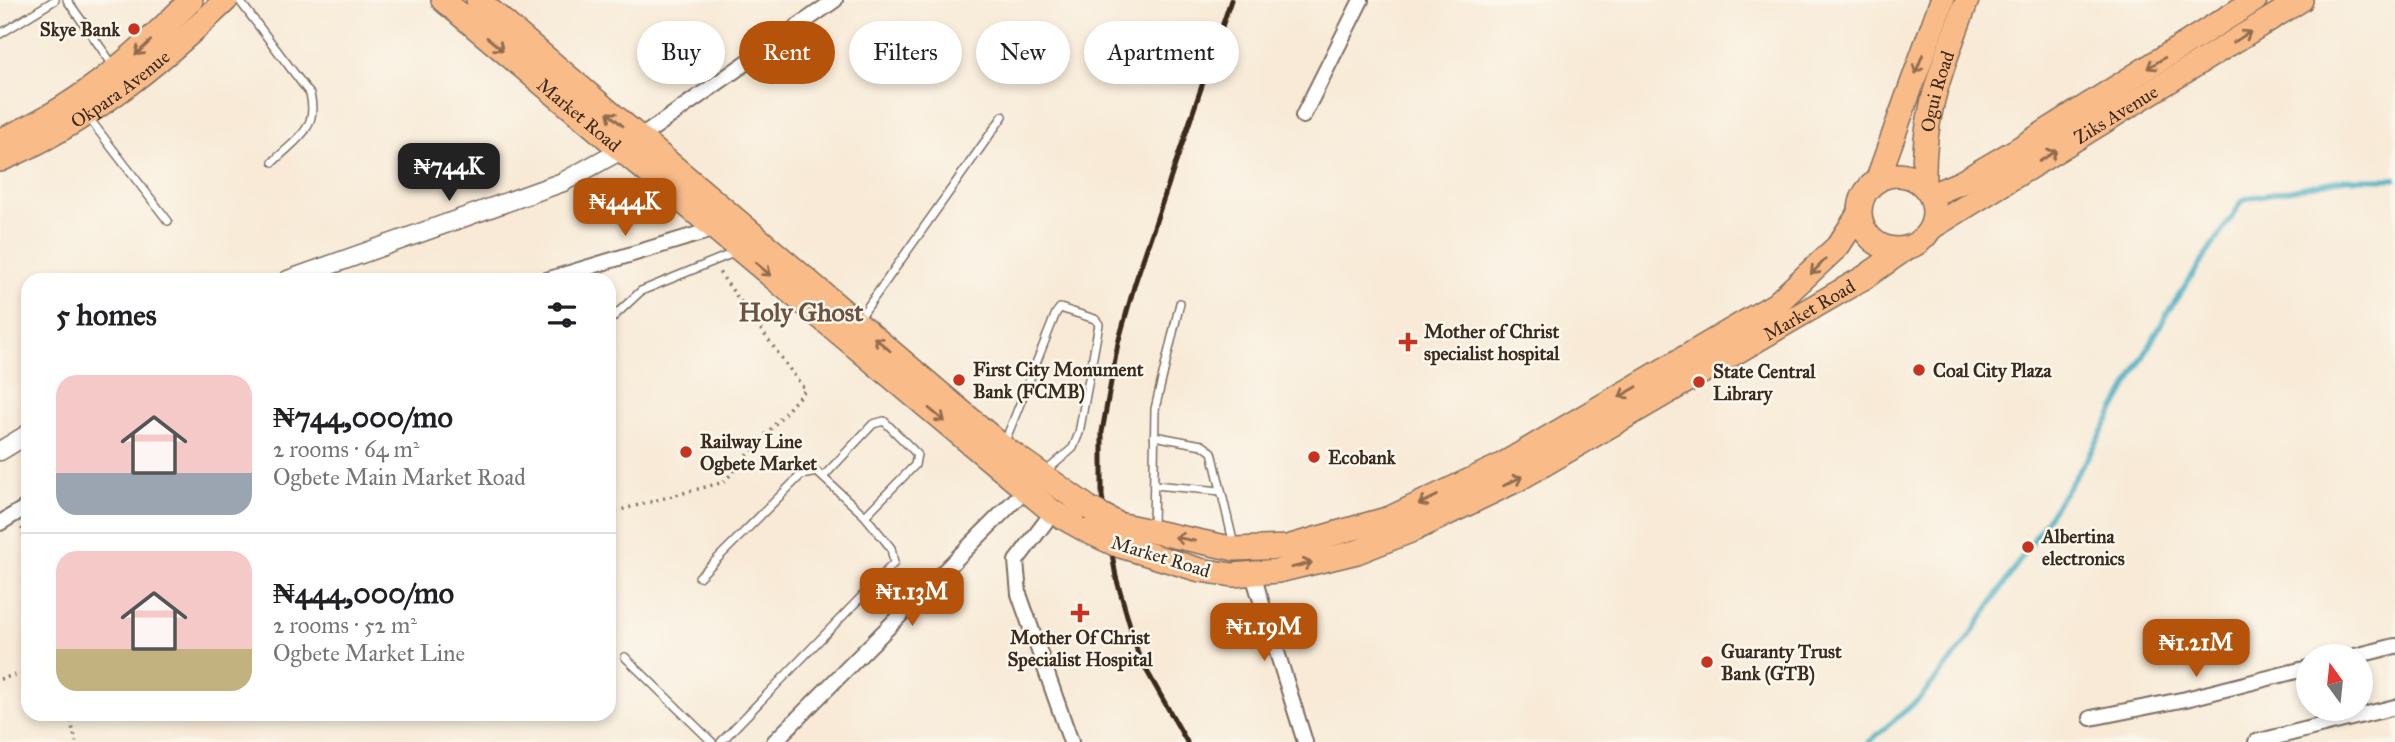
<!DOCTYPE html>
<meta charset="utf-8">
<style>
:root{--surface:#fff;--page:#f2f2f2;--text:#202124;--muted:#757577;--line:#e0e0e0;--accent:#b45309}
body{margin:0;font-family:"IM FELL Great Primer",serif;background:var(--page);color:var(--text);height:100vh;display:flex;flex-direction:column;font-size:26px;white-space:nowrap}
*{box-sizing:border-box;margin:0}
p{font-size:23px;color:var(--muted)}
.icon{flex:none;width:38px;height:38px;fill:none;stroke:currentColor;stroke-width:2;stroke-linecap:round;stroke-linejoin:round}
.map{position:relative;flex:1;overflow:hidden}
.details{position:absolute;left:21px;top:273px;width:595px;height:448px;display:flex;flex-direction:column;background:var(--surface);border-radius:21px;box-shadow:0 4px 10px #0003}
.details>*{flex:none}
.guide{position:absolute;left:637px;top:21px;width:665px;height:63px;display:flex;gap:14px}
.needle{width:46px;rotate:345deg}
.fabs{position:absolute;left:2296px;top:644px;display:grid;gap:14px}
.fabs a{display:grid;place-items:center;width:77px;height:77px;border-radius:50%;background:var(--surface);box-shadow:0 4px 10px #0003;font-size:35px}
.price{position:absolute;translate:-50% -60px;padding:0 16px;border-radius:14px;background:var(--accent);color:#fff;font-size:23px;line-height:46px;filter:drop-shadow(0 2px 4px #0008)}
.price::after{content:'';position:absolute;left:50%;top:42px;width:21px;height:16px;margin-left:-10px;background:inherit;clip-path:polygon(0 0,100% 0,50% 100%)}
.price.current{background:#222;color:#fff}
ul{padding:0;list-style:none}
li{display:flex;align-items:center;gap:21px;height:175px;padding:0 35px}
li+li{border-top:2px solid var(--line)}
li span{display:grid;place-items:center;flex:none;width:196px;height:140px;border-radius:21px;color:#555}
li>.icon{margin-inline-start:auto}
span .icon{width:84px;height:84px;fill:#fffc;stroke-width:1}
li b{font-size:30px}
h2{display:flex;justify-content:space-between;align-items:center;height:84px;padding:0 35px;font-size:30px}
.tag{padding:0 24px;border-radius:32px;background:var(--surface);box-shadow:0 4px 10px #0003;font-size:24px;line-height:63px}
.tag.current{background:var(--accent);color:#fff}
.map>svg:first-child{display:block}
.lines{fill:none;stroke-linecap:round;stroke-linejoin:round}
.stream{stroke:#41aac1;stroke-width:5}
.service-casing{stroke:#7d6d5f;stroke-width:10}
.minor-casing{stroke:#7d6d5f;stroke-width:18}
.tertiary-casing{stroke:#7d6d5f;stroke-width:21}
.primary-casing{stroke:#7d6d5f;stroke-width:26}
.path{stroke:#7d6d5f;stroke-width:3.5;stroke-dasharray:2 5;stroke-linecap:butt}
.service{stroke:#fff;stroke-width:7}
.minor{stroke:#fff;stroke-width:14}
.tertiary{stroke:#fff;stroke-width:18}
.primary{stroke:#f9bc89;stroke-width:23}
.rail{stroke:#3b2a1e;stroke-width:5}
.primary-bridge-casing{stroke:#7d6d5f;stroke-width:26;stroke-linecap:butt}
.primary-bridge{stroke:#f9bc89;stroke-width:23}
.oneway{stroke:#906c4e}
.poi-dot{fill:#c8321e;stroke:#fbf7ec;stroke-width:2.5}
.labels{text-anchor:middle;stroke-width:5;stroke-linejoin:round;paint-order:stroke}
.poi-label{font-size:19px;font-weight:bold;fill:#3b2a1e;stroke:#fbf7ec;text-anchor:start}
.street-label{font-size:19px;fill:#3b2a1e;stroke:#fbf7ec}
.district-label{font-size:26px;font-weight:bold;fill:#6d5141;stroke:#fbf7ec}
</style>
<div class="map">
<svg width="2395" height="742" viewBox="0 0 2395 742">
<rect width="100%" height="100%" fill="#fbf7ec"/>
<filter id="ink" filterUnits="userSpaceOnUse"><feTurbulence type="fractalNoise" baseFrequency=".0143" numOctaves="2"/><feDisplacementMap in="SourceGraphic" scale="14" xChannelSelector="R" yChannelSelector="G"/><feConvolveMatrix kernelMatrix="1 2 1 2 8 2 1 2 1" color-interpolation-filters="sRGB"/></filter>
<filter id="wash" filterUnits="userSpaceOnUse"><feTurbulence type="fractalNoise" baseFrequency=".00686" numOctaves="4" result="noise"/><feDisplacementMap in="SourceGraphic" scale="28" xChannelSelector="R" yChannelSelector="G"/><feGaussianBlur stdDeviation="1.57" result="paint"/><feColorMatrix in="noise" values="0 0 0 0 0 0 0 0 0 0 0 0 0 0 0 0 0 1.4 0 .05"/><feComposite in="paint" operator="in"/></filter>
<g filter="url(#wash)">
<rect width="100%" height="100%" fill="#f8ead7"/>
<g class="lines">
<polyline class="stream" points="1869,742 1920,698 1964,645 2090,454 2169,310 2244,199 2345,179 2395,179"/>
</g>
</g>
<g filter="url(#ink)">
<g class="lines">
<defs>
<g id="service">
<polyline points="67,0 113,65"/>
<path d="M239,0L310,94C319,129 296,139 273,162"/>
<polyline points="0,34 55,0"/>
<polyline points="88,117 168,221"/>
<polyline points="859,319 1003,116"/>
<polyline points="609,321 641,291 736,252"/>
<polyline points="1154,436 1202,445 1212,452 1234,545"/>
<polyline points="1004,444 1056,313 1060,308 1095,319 1099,324 1079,433 1073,448 1044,473"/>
<polyline points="824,476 873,424 884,421 917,454 915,465 865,516"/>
<polyline points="1154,485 1221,491"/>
<polyline points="1153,528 1155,409 1180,303"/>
<polyline points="699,577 801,475 817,472 865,516 891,548 894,563 721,742"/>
<polyline points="625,657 712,742"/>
</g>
<g id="minor">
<polyline points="1303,116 1361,0"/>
<polyline points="638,139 835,0"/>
<polyline points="546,280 715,229"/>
<polyline points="1053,512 1016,561 1019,594 1071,742"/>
<polyline points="0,523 28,506"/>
<polyline points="1253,575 1305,742"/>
<polyline points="2355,656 2395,646"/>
<polyline points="2091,718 2186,699 2308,668"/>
<polyline points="774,742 1029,486"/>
<polyline points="2256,742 2395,707"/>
</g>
<g id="tertiary">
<polyline points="288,280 563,182 621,150"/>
<polyline points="0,451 28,434"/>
</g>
<g id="primary">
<path id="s1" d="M443,0L1026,490L1053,512L1087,531"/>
<polyline points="478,0 1003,447 1089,508"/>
<path d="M0,140C76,109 134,57 191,0"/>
<path id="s2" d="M0,160C86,124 159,64 226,0"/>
<circle cx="1897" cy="212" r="37"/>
<polyline points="1877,181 1942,0"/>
<path id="s3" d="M1924,186C1922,112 1942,68 1967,0"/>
<polyline points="1931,195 1962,182 2015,151 2255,0"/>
<path id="s4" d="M1931,228L2301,0"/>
<polyline points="1118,524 1235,549 1287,547 1390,518 1500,466 1776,304 1838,246 1859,214"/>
<path id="s5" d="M1117,545L1200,570L1233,575L1278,571L1357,552L1413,530L1517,480L1865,277L1905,249"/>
</g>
</defs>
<use href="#service" class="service-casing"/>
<use href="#minor" class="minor-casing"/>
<use href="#tertiary" class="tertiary-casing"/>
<use href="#primary" class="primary-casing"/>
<g class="path">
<polyline points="609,513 724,482 805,390 719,272"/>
<polyline points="22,528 28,552"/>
<polyline points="0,679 28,672"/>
<polyline points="69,714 76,742"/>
</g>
<use href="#service" class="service"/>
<use href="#minor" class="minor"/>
<use href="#tertiary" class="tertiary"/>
<use href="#primary" class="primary"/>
<polyline class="rail" points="1187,742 1139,657 1116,577 1102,496 1102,432 1118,343 1135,283 1231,0"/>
<defs>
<g id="primary-bridge">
<polyline points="1089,508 1118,524"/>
<polyline points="1087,531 1117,545"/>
</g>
</defs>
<use href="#primary-bridge" class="primary-bridge-casing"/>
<use href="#primary-bridge" class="primary-bridge"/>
</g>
<defs><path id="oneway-shaft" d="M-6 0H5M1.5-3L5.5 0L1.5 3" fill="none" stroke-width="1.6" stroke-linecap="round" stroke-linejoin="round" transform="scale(1.75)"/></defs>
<g class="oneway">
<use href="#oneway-shaft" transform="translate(2242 37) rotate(-32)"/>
<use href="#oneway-shaft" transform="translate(495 44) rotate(40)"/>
<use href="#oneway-shaft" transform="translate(143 48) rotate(137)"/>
<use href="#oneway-shaft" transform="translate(2156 63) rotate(148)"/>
<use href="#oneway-shaft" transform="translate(1919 64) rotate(111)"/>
<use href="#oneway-shaft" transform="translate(615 119) rotate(-139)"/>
<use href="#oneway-shaft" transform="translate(2048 156) rotate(-32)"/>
<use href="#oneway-shaft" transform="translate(1818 267) rotate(134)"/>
<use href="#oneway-shaft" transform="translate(763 269) rotate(40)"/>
<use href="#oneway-shaft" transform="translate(882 344) rotate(-140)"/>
<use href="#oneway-shaft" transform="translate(1628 392) rotate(150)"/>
<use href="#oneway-shaft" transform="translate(937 415) rotate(40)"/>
<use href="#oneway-shaft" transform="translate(1513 481) rotate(-27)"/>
<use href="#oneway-shaft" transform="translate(1428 500) rotate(155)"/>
<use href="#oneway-shaft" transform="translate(1185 539) rotate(-169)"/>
<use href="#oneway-shaft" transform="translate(1302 565) rotate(-14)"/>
</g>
</g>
<g class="poi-dot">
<circle cx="134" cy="29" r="7"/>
<path d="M1404.5 331.5h7v7h7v7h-7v7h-7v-7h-7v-7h7z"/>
<circle cx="1919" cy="370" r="7"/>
<circle cx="959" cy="380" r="7"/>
<circle cx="1699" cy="382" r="7"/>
<circle cx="686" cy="452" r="7"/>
<circle cx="1314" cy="457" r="7"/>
<circle cx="2028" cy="547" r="7"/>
<path d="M1076.5 602.5h7v7h7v7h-7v7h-7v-7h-7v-7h7z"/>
<circle cx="1707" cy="662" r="7"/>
</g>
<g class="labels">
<g class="poi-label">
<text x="120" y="36" text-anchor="end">Skye Bank</text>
<text x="1424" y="338">Mother of Christ<tspan x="1424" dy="22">specialist hospital</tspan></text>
<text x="973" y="376">First City Monument<tspan x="973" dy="22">Bank (FCMB)</tspan></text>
<text x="1933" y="377">Coal City Plaza</text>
<text x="1713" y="378">State Central<tspan x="1713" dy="22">Library</tspan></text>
<text x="700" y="448">Railway Line<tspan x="700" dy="22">Ogbete Market</tspan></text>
<text x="1328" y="464">Ecobank</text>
<text x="2042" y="543">Albertina<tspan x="2042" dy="22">electronics</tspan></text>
<text x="1080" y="644" text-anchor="middle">Mother Of Christ<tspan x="1080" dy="22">Specialist Hospital</tspan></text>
<text x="1721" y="658">Guaranty Trust<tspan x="1721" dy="22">Bank (GTB)</tspan></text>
</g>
<g class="street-label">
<text dy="7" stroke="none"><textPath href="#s2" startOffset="140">Okpara Avenue</textPath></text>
<text dy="7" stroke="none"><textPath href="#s3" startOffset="96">Ogui Road</textPath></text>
<text dy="7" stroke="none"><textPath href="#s4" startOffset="217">Ziks Avenue</textPath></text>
<text dy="7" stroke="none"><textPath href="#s1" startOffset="178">Market Road</textPath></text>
<text dy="7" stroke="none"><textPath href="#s5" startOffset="760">Market Road</textPath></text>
<text transform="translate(1161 556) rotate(17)" y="7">Market Road</text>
</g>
<g class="district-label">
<text x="801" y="321">Holy Ghost</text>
</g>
</g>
</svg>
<div class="fabs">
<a><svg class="needle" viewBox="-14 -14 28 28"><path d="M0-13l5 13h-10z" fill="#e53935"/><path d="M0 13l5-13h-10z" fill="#757577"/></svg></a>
</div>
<b class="price current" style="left:449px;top:203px">₦744K</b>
<b class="price" style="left:625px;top:238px">₦444K</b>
<b class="price" style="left:912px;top:628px">₦1.13M</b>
<b class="price" style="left:1264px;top:663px">₦1.19M</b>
<b class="price" style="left:2196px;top:679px">₦1.21M</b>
<div class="guide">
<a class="tag">Buy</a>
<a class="tag current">Rent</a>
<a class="tag">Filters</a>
<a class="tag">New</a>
<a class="tag">Apartment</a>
</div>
<section class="details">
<h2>5 homes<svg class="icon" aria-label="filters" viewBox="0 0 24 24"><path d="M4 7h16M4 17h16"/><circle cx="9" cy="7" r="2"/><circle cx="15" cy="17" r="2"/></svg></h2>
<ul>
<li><span style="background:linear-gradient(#f6c9c9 70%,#9aa5b1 0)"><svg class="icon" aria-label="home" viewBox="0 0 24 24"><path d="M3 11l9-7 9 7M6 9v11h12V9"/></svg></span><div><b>₦744,000/mo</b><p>2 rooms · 64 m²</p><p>Ogbete Main Market Road</p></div></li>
<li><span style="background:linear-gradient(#f6c9c9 70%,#c2b280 0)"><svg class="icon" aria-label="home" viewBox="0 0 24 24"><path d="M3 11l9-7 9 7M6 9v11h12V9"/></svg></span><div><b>₦444,000/mo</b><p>2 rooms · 52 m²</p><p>Ogbete Market Line</p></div></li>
</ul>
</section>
</div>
